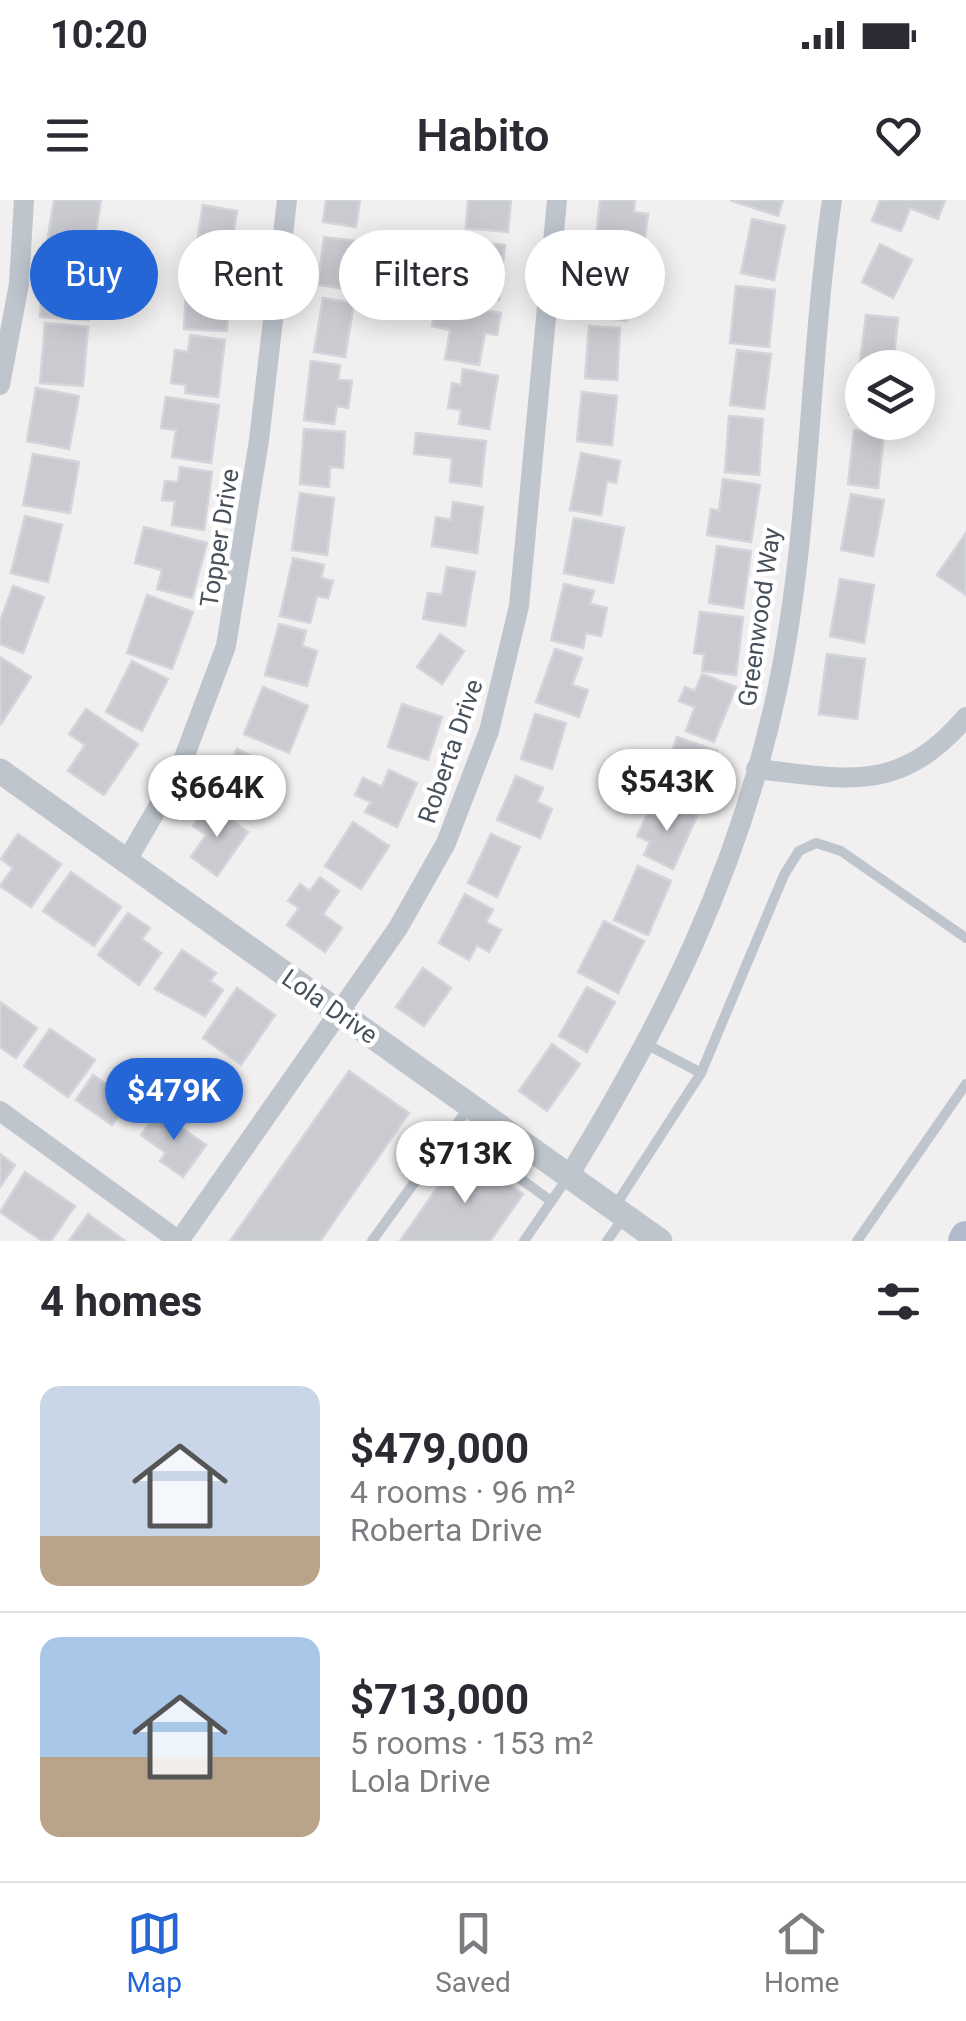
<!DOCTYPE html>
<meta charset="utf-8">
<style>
:root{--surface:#fff;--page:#f7f7f7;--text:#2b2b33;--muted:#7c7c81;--line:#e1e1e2;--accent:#2566d6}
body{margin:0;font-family:Roboto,sans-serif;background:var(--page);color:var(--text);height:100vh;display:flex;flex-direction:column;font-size:38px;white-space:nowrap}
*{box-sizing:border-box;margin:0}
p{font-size:32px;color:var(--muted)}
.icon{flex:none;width:55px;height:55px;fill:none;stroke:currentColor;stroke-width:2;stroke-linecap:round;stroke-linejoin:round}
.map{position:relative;height:1041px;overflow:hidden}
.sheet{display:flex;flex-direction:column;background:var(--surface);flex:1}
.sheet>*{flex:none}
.guide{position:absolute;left:30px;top:30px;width:908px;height:90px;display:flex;gap:20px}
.controls{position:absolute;left:845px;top:150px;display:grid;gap:20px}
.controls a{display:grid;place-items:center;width:90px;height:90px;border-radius:50%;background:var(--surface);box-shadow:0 5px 25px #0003;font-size:50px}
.price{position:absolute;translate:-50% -85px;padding:0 22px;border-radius:35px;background:#fff;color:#222;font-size:32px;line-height:65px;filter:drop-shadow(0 2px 5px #0008)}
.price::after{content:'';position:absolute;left:50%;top:60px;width:30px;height:22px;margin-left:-15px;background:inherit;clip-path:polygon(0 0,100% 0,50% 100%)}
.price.selected{background:var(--accent);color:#fff}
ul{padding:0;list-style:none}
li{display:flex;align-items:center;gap:30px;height:250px;padding:0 40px}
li+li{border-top:2px solid var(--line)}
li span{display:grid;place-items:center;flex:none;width:280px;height:200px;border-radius:20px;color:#555}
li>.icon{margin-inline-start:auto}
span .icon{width:120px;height:120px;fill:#fffc;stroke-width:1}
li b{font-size:42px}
h2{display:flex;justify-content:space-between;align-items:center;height:120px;padding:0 40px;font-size:42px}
.pill{padding:0 35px;border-radius:45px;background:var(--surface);box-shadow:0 5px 25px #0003;font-size:35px;line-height:90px}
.pill.selected{background:var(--accent);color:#fff}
.status{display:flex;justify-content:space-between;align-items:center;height:70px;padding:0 50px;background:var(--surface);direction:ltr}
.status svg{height:28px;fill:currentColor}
header{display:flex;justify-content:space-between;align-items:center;height:130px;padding:0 40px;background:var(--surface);font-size:45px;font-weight:600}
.tab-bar{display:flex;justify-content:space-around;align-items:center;height:140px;border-top:2px solid var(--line);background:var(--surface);font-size:28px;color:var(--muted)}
.tab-bar a{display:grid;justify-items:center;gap:5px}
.tab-bar .selected{color:var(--accent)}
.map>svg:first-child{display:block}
.building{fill:#c9cbd1;stroke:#d3d5da;stroke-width:2.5}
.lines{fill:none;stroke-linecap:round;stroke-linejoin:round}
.service{stroke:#bec5cd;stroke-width:10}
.minor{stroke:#bec5cd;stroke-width:20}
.tertiary{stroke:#bec5cd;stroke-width:25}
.primary{stroke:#b0bccc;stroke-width:32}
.labels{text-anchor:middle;stroke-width:9;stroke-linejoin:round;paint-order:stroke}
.street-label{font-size:25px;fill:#48515b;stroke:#fff}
</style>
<div class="status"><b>10:20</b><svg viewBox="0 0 49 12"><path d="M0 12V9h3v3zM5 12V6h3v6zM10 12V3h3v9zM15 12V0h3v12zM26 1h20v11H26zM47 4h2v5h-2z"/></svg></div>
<header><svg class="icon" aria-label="menu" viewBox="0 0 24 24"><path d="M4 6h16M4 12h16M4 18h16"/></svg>Habito<svg class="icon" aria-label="heart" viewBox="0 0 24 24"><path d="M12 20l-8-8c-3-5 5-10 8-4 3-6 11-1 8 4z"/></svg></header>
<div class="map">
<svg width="966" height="1041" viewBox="0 0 966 1041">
<rect width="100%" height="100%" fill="#f1efef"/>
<g class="building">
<polygon points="54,0 101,0 92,57 46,49"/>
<polygon points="326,0 360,0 356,27 323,22"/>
<polygon points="468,0 511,0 508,32 466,28"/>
<polygon points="600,0 635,0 634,12 648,14 645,37 630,35 627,52 595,48"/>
<polygon points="730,0 783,0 778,16"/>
<polygon points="880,0 945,0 938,19 910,8 901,31 872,21"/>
<polygon points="203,5 237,11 228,67 194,61"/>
<polygon points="752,19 785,26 774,80 741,73"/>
<polygon points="324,37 357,41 356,58 373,60 369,92 318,85"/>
<polygon points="466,41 505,45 499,100 460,95"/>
<polygon points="880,44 912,60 893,98 862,82"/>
<polygon points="44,58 93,61 89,120 40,117"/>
<polygon points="598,58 636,65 626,121 587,114"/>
<polygon points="187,70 230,72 227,131 184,129"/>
<polygon points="736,86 775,90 769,147 730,143"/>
<polygon points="323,98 354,103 345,157 314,152"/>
<polygon points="437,102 501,113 497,135 485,133 479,165 445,159 450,130 432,126"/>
<polygon points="866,115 898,118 893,166 860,162"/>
<polygon points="45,123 88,127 83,186 40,183"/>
<polygon points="589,126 620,128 617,180 585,178"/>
<polygon points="190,135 225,140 218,197 185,193 186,185 171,183 175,150 188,152"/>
<polygon points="737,150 771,154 764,209 730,205"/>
<polygon points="311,161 340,165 338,180 352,181 348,208 337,206 334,224 304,220"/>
<polygon points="463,169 498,176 489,229 459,224 461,210 448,208 452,183 461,185"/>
<polygon points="862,174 862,219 849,214"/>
<polygon points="36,188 79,196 69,249 27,241"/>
<polygon points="582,192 617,196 612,245 577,241"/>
<polygon points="166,197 219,205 211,263 172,257 176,230 161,228"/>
<polygon points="729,216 763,219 759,275 725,272"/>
<polygon points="304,229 345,232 343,268 330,267 329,287 300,284"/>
<polygon points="854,230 884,234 878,288 848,284"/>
<polygon points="416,233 486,241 481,286 450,282 452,258 414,254"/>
<polygon points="581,253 620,261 616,283 607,281 601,315 570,310"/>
<polygon points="33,254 79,262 70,313 23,305"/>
<polygon points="180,267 212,272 204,330 172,325 175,301 162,300 165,281 178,282"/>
<polygon points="723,279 760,285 751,342 707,335 711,309 719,311"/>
<polygon points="300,293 334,298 327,355 292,350"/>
<polygon points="851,294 884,300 873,356 841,350"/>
<polygon points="453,302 483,307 477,353 432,346 436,317 451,320"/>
<polygon points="25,316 62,325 48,382 11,373"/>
<polygon points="574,318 624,328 613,383 564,373"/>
<polygon points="144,327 207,343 192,398 157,389 162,370 135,363"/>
<polygon points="966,333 966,395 937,375"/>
<polygon points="717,346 751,351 743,408 709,403"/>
<polygon points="293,358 324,365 321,378 333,381 328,398 317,396 310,423 280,416"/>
<polygon points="447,367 475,372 465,426 423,419 428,393 442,395"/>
<polygon points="840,379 874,385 864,443 830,436"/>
<polygon points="564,384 594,391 590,404 607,408 601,436 586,433 583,448 551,440"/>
<polygon points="13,386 44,397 23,453 0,444 0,421"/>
<polygon points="147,395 193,412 172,469 127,453"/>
<polygon points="700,412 743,417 736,475 702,471 704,454 694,453"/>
<polygon points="279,424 306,431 302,446 317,451 307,486 265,475"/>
<polygon points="440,434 464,451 442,484 417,467"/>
<polygon points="555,449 582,458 572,485 588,490 579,517 536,502"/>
<polygon points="827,454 865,459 857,519 819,514"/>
<polygon points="0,457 31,477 1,524 0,524"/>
<polygon points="132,461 168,479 142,531 106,512"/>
<polygon points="702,474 736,487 714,542 686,531 695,507 679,501 685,487 695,491"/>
<polygon points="263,487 308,506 289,553 244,534"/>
<polygon points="402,504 442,517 428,560 388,547"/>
<polygon points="86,509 138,544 104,595 68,571 85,545 69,534"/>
<polygon points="535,514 566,523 552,569 521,559"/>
<polygon points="677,537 717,551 699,606 659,593"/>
<polygon points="237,549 279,569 256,617 214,597"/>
<polygon points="389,570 417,583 397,627 365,612 371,602 355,595 363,578 382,587"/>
<polygon points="516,576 543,588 537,602 552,609 540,638 497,620"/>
<polygon points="666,602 697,616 673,669 644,655 650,642 637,636 648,613 659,618"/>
<polygon points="209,604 248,632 217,676 191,657 206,635 193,626"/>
<polygon points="353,622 389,646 361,689 325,666"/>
<polygon points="18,634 61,664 31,707 0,686 13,668 1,659"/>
<polygon points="491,634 520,647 497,697 468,683"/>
<polygon points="638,666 671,681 648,735 614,720"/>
<polygon points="71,672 121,707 94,746 43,711"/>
<polygon points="320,677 339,691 323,714 342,728 325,752 287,725 299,708 288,701 300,684 310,691"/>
<polygon points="465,694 493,710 486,722 501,730 489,752 477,745 469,760 439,743"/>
<polygon points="128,713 150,728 142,739 161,753 139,785 98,755"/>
<polygon points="604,721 644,741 618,793 578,772"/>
<polygon points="182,750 216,773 210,781 223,790 205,816 155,789"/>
<polygon points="423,768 451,788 424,826 396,807"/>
<polygon points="587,787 615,802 587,852 559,836"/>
<polygon points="237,788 275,815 241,865 203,838"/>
<polygon points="0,802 37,828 16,858 0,847"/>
<polygon points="50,829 95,860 68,897 24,866"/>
<polygon points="552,844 580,864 547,911 519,891"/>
<polygon points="349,871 409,913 320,1041 230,1041"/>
<polygon points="93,875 129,900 112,925 76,900"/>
<polygon points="158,911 206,945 183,977 160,961 166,953 141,935"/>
<polygon points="463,951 523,994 490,1041 400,1041"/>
<polygon points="0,954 15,965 0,987"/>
<polygon points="25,972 75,1006 51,1041 42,1041 0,1012"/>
<polygon points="88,1014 125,1041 69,1041"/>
</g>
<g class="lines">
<g class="service">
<polyline points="646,844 701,873"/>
<polyline points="452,929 551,1001"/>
<polyline points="615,1006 701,873 784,675 799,651 816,643 841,651 966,738"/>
<polyline points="372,1041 469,907"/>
<polyline points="524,1041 568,977"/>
<polyline points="607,1041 623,1018"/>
<polyline points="857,1041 966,884"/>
</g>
<g class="minor">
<polyline points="0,185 19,84 24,0"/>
<path d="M756,569C848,579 899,595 966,517"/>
<polyline points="126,662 179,571 226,446 259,240 287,0"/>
<polyline points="0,911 179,1041"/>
<path d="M568,977C663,823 739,670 777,491C811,331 808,162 832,0"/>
<polyline points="179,1041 398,728 446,643 489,531 519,406 557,0"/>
</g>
<polyline class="tertiary" points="0,571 660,1041"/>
<polyline class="primary" points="964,1041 966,1037"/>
</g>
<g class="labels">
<g class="street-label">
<text transform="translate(219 338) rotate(-81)" y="9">Topper Drive</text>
<text transform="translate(759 417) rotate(-82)" y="9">Greenwood Way</text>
<text transform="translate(450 551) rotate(-71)" y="9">Roberta Drive</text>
<text transform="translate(330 806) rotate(35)" y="9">Lola Drive</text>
</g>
</g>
</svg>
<div class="controls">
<a><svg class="icon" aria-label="layers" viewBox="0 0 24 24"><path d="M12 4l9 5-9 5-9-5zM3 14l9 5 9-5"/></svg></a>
</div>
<b class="price" style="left:667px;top:634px">$543K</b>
<b class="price" style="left:217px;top:640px">$664K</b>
<b class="price selected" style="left:174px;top:943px">$479K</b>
<b class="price" style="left:465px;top:1006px">$713K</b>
<div class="guide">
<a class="pill selected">Buy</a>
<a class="pill">Rent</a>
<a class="pill">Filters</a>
<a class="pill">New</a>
</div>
</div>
<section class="sheet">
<h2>4 homes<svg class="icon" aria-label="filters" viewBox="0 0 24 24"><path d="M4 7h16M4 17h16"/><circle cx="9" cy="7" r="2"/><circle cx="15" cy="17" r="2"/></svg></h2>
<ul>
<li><span style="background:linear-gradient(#c9d6e8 75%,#b9a48a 0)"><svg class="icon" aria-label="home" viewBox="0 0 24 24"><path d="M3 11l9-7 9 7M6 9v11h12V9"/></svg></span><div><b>$479,000</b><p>4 rooms · 96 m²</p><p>Roberta Drive</p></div></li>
<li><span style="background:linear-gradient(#a9c7e8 60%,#b9a48a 0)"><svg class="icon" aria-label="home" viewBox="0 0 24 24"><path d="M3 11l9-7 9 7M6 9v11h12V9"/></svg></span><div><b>$713,000</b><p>5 rooms · 153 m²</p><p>Lola Drive</p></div></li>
</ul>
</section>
<nav class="tab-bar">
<a class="selected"><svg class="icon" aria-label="map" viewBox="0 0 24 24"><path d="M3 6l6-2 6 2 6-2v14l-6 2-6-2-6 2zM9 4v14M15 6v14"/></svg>Map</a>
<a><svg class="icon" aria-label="saved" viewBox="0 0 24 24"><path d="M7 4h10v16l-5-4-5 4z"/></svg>Saved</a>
<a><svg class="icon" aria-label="home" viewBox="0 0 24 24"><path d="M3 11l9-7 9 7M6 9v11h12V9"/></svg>Home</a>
</nav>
